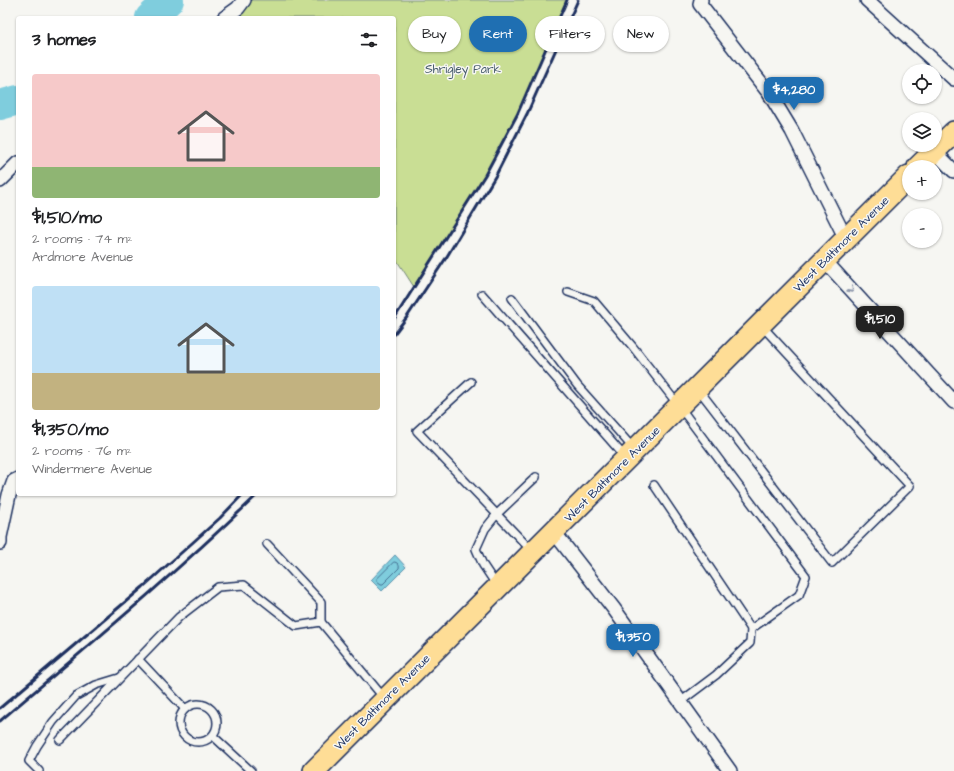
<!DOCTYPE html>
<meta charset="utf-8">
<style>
:root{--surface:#fff;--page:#f2f2f2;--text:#202124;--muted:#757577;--accent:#1f6fb2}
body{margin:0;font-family:"Architects Daughter",sans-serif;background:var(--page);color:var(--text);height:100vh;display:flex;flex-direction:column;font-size:15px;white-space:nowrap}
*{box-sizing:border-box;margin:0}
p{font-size:13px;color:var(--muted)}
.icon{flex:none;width:22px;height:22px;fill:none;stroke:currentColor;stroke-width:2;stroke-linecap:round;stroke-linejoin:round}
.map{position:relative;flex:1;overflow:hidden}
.panel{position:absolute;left:16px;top:16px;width:380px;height:480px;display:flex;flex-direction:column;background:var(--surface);border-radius:4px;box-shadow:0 1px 3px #0004}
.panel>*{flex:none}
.guide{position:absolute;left:408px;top:16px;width:380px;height:36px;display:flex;gap:8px}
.tools{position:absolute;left:902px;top:64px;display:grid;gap:8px}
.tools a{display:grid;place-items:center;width:40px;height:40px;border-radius:50%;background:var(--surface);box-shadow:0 1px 3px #0004;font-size:20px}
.price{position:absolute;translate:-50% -34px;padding:0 9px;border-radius:8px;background:var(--accent);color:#fff;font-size:13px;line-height:26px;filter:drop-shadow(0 1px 2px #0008)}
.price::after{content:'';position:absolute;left:50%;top:24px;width:12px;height:9px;margin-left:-6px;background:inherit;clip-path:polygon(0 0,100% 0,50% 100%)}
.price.current{background:#222;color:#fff}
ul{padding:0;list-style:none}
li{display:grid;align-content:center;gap:8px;height:212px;padding:0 16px}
li span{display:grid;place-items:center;height:124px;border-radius:4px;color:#555}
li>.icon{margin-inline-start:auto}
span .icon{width:72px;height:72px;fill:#fffc;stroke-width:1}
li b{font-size:17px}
h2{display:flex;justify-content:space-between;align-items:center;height:48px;padding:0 16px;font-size:17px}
.pill{padding:0 14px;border-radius:18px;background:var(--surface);box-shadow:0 1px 3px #0004;font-size:14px;line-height:36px}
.pill.current{background:var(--accent);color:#fff}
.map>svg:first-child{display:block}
.green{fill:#c9de94;stroke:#728679}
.water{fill:#7fcddd;stroke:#578eaa}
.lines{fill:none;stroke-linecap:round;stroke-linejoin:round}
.shore{stroke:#436e91;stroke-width:1}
.river{stroke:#7fcddd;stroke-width:30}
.service-casing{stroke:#1b2f5e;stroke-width:10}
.minor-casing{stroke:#1b2f5e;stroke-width:16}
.primary-casing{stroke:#1b2f5e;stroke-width:24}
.service{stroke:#f6f6f2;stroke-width:7}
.minor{stroke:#f6f6f2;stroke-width:13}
.primary{stroke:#fedd96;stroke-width:21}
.rail{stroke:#1b2f5e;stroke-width:3}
.oneway{stroke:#8892a8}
.labels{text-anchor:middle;stroke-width:3;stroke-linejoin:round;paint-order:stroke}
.park-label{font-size:12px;fill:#465b6c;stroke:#f6f6f2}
.street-label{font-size:12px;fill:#1b2f5e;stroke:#f6f6f2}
</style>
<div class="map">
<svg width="954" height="771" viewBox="0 0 954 771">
<rect width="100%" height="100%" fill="#f6f6f2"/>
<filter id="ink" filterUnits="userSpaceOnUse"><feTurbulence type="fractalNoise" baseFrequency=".025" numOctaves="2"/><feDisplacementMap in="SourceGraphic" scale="8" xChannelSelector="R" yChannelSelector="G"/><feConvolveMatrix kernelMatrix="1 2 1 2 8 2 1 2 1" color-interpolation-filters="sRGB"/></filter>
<g filter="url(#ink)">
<polygon class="green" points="244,0 567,0 517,115 485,175 414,287 394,256 394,18 234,18"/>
<polygon class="water" points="395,555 406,567 382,591 371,580"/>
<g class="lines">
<path class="shore" d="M394,562C397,562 400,565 399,568L383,584H381L377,581V579Z"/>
<g class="river">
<polyline points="150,18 169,0"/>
<polyline points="0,105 18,100"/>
</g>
<defs>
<g id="service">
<polyline points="568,292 594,301 633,347 679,406 806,576 799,595 751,629 654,485"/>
<polyline points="482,294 625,457"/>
<polyline points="512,298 577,385 634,449"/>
<polyline points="471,382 417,431 532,551"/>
<polyline points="699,390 832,563 910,486 762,326"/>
<polyline points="267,544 321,602 321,622"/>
<polyline points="497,586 483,565 476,549 485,529 497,514 536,477"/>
<polyline points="138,659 185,709"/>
<polyline points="680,702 716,675 750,643 751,629"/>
<circle cx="198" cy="723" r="19"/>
<polyline points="213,736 251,771"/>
<polyline points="60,740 179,617 218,587 244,585 296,626 321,622 384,698"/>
<polyline points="39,771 29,761 37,746 53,722 76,696 96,685 119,678"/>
</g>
<g id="minor">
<polyline points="701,0 700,4 769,93 792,131 846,239"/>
<polyline points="867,0 954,79"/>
<polyline points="224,18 238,8 244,0"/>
<polyline points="934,151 954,171"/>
<polyline points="0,181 18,163"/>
<polyline points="825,261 954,402"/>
<polyline points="554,532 614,609 730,771"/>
<polyline points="0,543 0,537 9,495 14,481 18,479"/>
</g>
<g id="primary">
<polyline points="918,167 954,132"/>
<polyline points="314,771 909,176"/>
</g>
</defs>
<use href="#service" class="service-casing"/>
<use href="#minor" class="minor-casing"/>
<use href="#primary" class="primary-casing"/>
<use href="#service" class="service"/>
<use href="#minor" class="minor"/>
<use href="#primary" class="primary"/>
<g class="rail">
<polyline points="394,319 485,175 517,115 567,0"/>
<polyline points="394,334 407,317 446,258 496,175 527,114 578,0"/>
<polyline points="0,708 143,587 220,518 243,494"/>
<path d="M0,721C87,647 175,574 258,494"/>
</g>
</g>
<defs><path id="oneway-chevron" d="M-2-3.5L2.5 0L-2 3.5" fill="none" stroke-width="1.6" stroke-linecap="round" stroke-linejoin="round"/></defs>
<use class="oneway" href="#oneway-chevron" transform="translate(851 290) rotate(48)"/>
</g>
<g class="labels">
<g class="park-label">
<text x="463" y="73">Shrigley Park</text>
</g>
<g class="street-label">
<text transform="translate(841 244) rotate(-45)" y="4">West Baltimore Avenue</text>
<text transform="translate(612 474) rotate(-45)" y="4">West Baltimore Avenue</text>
<text transform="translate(382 702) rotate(-45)" y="4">West Baltimore Avenue</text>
</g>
</g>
</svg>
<div class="tools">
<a><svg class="icon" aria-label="locate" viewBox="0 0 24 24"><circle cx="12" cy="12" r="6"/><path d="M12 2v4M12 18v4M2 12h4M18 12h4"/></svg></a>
<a><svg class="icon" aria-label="layers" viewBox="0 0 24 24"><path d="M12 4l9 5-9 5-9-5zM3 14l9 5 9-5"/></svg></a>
<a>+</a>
<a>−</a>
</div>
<b class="price" style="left:794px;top:111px">$4,280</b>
<b class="price current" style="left:880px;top:340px">$1,510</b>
<b class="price" style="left:633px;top:658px">$1,350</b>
<div class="guide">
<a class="pill">Buy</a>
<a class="pill current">Rent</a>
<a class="pill">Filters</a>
<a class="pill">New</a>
</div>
<section class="panel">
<h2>3 homes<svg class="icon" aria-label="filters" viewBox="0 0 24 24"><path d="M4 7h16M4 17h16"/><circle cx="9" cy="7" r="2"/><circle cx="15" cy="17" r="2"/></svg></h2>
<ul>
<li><span style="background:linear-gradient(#f6c9c9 75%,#8fb573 0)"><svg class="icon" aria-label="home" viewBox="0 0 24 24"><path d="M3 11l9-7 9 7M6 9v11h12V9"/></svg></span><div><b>$1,510/mo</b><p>2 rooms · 74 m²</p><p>Ardmore Avenue</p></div></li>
<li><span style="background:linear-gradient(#bfe0f5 70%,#c2b280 0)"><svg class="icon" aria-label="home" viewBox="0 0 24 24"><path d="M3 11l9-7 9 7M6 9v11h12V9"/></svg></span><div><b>$1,350/mo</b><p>2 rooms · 76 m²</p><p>Windermere Avenue</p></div></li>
</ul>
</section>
</div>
